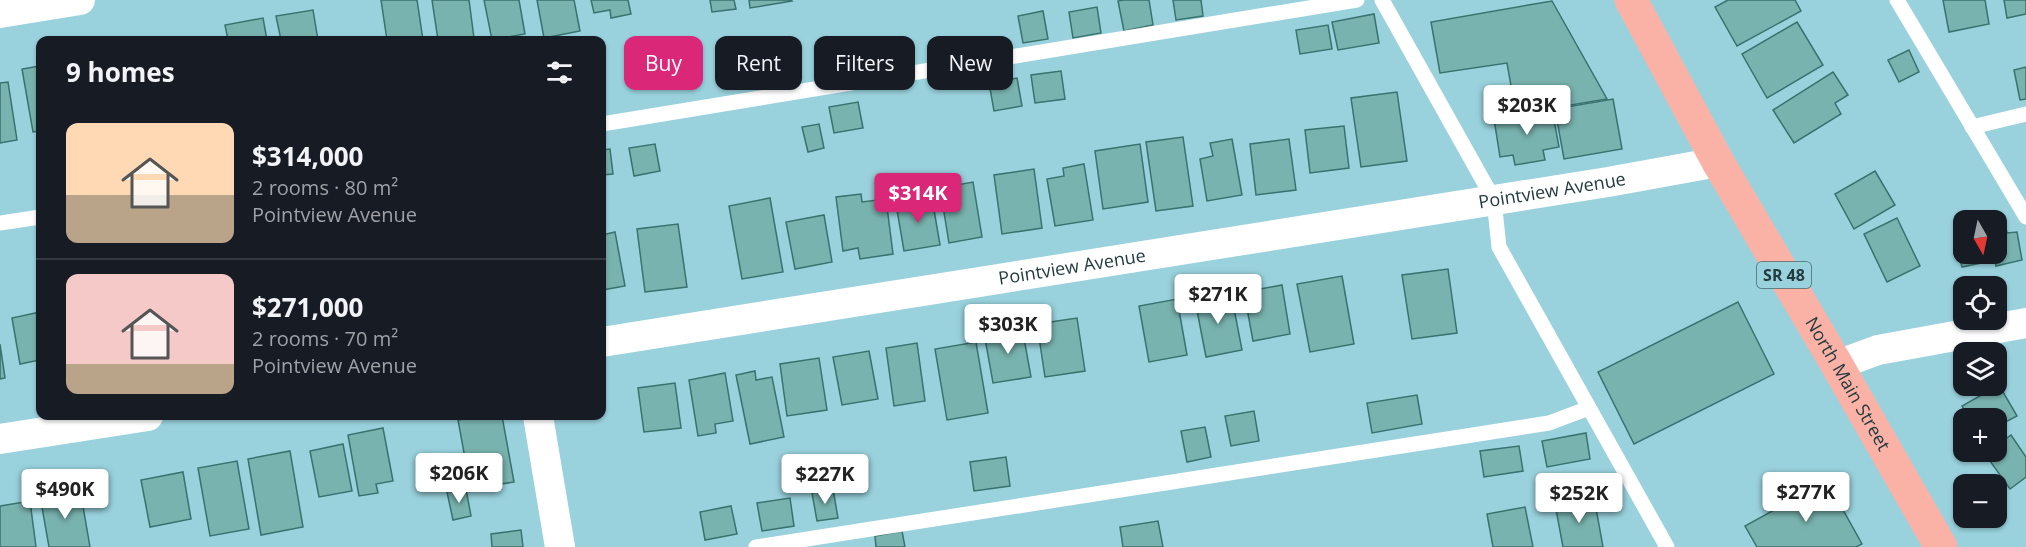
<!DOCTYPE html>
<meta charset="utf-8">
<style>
:root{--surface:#171b24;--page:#20242c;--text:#f1f3f6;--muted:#9ea1a6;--line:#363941;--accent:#db2777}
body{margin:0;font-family:"Open Sans",sans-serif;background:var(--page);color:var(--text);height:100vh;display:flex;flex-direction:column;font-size:22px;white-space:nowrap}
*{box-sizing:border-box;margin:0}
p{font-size:20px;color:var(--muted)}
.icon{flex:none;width:33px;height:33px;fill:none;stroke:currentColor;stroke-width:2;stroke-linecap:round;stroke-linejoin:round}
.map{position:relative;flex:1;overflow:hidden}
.panel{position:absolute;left:36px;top:36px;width:570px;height:384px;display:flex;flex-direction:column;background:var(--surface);border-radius:12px;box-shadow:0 2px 4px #0004}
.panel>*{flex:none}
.banner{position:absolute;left:624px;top:36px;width:570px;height:54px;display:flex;gap:12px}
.needle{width:39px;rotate:171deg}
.buttons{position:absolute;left:1953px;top:210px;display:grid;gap:12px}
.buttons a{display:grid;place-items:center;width:54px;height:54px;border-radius:12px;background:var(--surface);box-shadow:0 2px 4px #0004;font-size:30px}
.price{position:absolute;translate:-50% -51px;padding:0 14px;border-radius:6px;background:#fff;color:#222;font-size:20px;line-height:39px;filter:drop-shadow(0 2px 3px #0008)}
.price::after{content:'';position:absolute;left:50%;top:36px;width:18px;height:14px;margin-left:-9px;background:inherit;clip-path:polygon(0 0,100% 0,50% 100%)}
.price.on{background:var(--accent);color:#fff}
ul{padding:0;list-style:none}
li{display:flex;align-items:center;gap:18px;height:150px;padding:0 30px}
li+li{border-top:2px solid var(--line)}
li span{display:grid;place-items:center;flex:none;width:168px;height:120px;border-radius:12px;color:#555}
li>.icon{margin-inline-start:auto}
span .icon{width:72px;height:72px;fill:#fffc;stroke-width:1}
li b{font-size:26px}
h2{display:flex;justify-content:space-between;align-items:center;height:72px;padding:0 30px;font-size:26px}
.pill{padding:0 21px;border-radius:12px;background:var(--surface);box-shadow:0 2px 4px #0004;font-size:21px;line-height:54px}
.pill.on{background:var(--accent);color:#fff}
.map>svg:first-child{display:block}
.building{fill:#79b3af;stroke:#39726e;stroke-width:1.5}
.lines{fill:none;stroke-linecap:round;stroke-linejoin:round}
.service{stroke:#fff;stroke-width:15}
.minor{stroke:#fff;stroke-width:30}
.primary{stroke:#fbb2a6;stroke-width:33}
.labels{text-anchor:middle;stroke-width:6;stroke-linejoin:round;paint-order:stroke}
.shield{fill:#99d2dd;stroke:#46686e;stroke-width:1.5}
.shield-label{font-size:16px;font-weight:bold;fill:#233a3e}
.street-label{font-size:18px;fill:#233a3e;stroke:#99d2dd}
</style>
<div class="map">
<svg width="2026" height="547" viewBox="0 0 2026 547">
<rect width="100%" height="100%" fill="#99d2dd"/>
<g class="building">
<polygon points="381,0 417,0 423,40 387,40"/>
<polygon points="432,0 469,0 474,38 438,40"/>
<polygon points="484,0 519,0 525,34 492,40"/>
<polygon points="537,0 574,0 580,31 544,38"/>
<polygon points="591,0 628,0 631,14 611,18 610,10 594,13"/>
<polygon points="710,0 734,0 736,9 712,12"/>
<polygon points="749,0 791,0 792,1 750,8"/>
<polygon points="1124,0 1149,0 1153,25 1124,31 1118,1"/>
<polygon points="1173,0 1201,0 1203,16 1176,20"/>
<polygon points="1728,0 1795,0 1801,11 1737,46 1715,7"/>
<polygon points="1943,0 1985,0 1989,24 1949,32"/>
<polygon points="2004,0 2026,0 2026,14 2007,18"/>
<polygon points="1552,1 1607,99 1516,114 1507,63 1440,73 1431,22"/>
<polygon points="1097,7 1101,33 1073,38 1069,12"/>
<polygon points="313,10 318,40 281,40 276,16"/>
<polygon points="1043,11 1048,39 1023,43 1018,16"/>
<polygon points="1374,14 1379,43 1338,50 1332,22"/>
<polygon points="263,18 267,40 228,40 225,25"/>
<polygon points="1797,22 1823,65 1767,98 1742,54"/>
<polygon points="1328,25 1332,49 1300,54 1296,30"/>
<polygon points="848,45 851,68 829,70 827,47"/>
<polygon points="1909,50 1919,72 1899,82 1888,60"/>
<polygon points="40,66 40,131 33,132 22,69"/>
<polygon points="2026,67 2026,99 2020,100 2014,70"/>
<polygon points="1061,71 1065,99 1035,103 1031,75"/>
<polygon points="1833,72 1848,95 1835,103 1841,114 1794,143 1773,110"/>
<polygon points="1017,78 1022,106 994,111 989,83"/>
<polygon points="8,82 17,140 0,143 0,83"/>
<polygon points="1397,92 1407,161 1361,167 1351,98"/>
<polygon points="1613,99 1622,149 1564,159 1555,109"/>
<polygon points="858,102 863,128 834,133 829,107"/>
<polygon points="1552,109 1559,147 1543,150 1545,160 1515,165 1513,155 1500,157 1494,119"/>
<polygon points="819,124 824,148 808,152 802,127"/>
<polygon points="1344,126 1349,168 1310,173 1305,130"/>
<polygon points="1183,137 1193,206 1156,211 1146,142"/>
<polygon points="1232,139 1242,195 1207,201 1200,159 1213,156 1210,143"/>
<polygon points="1289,139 1296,190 1256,195 1250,144"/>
<polygon points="655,144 660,171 634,176 629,148"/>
<polygon points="1140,144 1148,202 1103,209 1095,151"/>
<polygon points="610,149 613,174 602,175 602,150"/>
<polygon points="1084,164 1093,220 1055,226 1047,179 1064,176 1063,168"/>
<polygon points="1034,169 1042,228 1002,234 994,175"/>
<polygon points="1875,171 1895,205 1854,229 1835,194"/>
<polygon points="973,182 982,237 949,243 940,188"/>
<polygon points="861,194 862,202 886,199 893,254 860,259 858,248 843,251 836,197"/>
<polygon points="770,198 783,272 742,279 729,206"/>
<polygon points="932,198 940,245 904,251 896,204"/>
<polygon points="824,215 832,262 795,269 786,222"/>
<polygon points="1897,218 1920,266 1887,282 1864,234"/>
<polygon points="2004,218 2007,233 2017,232 2022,260 1996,266 1995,260 1962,267 1956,241 1964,240 1964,254 1996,254 1996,220 1992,220"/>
<polygon points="678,224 687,287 645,292 637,229"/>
<polygon points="615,232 625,286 602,290 602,235"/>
<polygon points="1448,269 1457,333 1412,339 1402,275"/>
<polygon points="1342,276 1354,344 1310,352 1297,284"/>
<polygon points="1282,285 1290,334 1253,341 1244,292"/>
<polygon points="1231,293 1242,350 1206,357 1195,300"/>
<polygon points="1177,299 1187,355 1149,362 1139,306"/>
<polygon points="1738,302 1774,374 1634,444 1598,372"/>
<polygon points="40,312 40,360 20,364 12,318"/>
<polygon points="1077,318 1085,371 1045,377 1037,324"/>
<polygon points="1022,327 1031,377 993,383 984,333"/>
<polygon points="976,342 988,413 947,420 935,349"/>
<polygon points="917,343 925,401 894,406 886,348"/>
<polygon points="0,344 5,378 0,379"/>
<polygon points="869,351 878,399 842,405 833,357"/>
<polygon points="819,358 827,410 787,416 780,364"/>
<polygon points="755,371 756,380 772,377 784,437 750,444 736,375"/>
<polygon points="725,373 733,421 715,424 716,433 698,436 689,380"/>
<polygon points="675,383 681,428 644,432 638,388"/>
<polygon points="1999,385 2017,416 1996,427 1996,418 1969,418 1962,406"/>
<polygon points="1417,395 1422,424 1372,433 1367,403"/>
<polygon points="1254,411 1259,441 1231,446 1225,416"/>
<polygon points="480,416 502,416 514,482 495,485 494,476 469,480 458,420"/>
<polygon points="1205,427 1211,457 1187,462 1181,431"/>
<polygon points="383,428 393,481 376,484 378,493 359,496 348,435"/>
<polygon points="1586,433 1590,459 1547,467 1542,441"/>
<polygon points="2011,435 2026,457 2026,477 2010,489 1985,454 1989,452 1996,452 1996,446"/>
<polygon points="343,444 352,491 319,497 310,451"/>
<polygon points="1519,446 1523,471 1484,477 1480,451"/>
<polygon points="290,451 303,527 261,535 248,459"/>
<polygon points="1006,457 1010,486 974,491 970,462"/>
<polygon points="237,461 249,529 210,536 198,468"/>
<polygon points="183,472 191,519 150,527 141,480"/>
<polygon points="1827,481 1862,544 1856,547 1757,547 1745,526"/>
<polygon points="80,489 90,547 49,547 40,496"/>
<polygon points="466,489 471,516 453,520 447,492"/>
<polygon points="833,489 838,518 817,521 812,493"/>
<polygon points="1594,497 1603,547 1563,547 1555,504"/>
<polygon points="790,498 794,526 762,531 757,503"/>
<polygon points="30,501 36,547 0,547 0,506"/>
<polygon points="731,506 737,534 705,540 700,512"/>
<polygon points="1525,507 1533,547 1493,547 1487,514"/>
<polygon points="1158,521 1163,547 1123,547 1120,527"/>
<polygon points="521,530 523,547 492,547 491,534"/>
<polygon points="902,531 905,547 876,547 875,536"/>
</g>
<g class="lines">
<g class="service">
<polyline points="1382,0 1494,200 1499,247 1667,547"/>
<polyline points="1897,0 2026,217"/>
<polyline points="602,124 1357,0"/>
<polyline points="1972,127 2026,114"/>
<polyline points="0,223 40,217"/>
<polyline points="756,547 1549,423 1589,408"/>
</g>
<g class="minor">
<polyline points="0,13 80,0"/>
<path id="s1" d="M602,342L1608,182L1718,162"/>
<polyline points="1837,365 1878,350 2026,323"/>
<polyline points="538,416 560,547"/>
<polyline points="0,439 148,416"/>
</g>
<path class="primary" id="s2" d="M1631,0L1718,162L1837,365L1941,547"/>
</g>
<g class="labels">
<rect class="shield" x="1757" y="262" width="54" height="26" rx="4.5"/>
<g class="shield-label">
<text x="1784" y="281">SR 48</text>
</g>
<g class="street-label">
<text dy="6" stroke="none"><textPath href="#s1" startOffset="962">Pointview Avenue</textPath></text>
<text dy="6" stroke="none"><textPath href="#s1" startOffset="476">Pointview Avenue</textPath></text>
<text dy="6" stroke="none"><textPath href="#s2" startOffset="441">North Main Street</textPath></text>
</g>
</g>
</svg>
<div class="buttons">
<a><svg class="needle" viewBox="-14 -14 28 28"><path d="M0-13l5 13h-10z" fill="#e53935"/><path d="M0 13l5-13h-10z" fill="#9ea1a6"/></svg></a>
<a><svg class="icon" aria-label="locate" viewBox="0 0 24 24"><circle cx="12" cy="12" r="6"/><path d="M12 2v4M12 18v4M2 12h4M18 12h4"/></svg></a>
<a><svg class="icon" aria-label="layers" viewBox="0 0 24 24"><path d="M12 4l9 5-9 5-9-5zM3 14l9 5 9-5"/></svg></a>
<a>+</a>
<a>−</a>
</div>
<b class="price" style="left:1527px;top:136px">$203K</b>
<b class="price on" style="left:918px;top:224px">$314K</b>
<b class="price" style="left:1218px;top:325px">$271K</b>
<b class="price" style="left:1008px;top:355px">$303K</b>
<b class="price" style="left:459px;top:504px">$206K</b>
<b class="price" style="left:825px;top:505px">$227K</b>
<b class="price" style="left:65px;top:520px">$490K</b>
<b class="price" style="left:1806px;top:523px">$277K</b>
<b class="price" style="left:1579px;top:524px">$252K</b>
<div class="banner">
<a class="pill on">Buy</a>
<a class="pill">Rent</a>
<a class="pill">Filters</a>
<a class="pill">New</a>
</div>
<section class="panel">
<h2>9 homes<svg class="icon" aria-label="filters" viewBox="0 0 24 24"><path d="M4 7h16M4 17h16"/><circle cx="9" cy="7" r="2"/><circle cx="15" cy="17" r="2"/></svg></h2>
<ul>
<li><span style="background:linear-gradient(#ffd9b3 60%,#b9a48a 0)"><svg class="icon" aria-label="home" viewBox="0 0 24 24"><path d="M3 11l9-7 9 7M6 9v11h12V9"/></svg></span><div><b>$314,000</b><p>2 rooms · 80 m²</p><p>Pointview Avenue</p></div></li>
<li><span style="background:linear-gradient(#f6c9c9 75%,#b9a48a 0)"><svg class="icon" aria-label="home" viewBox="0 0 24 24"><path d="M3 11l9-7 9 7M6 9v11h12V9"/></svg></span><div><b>$271,000</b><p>2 rooms · 70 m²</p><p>Pointview Avenue</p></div></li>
</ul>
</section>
</div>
